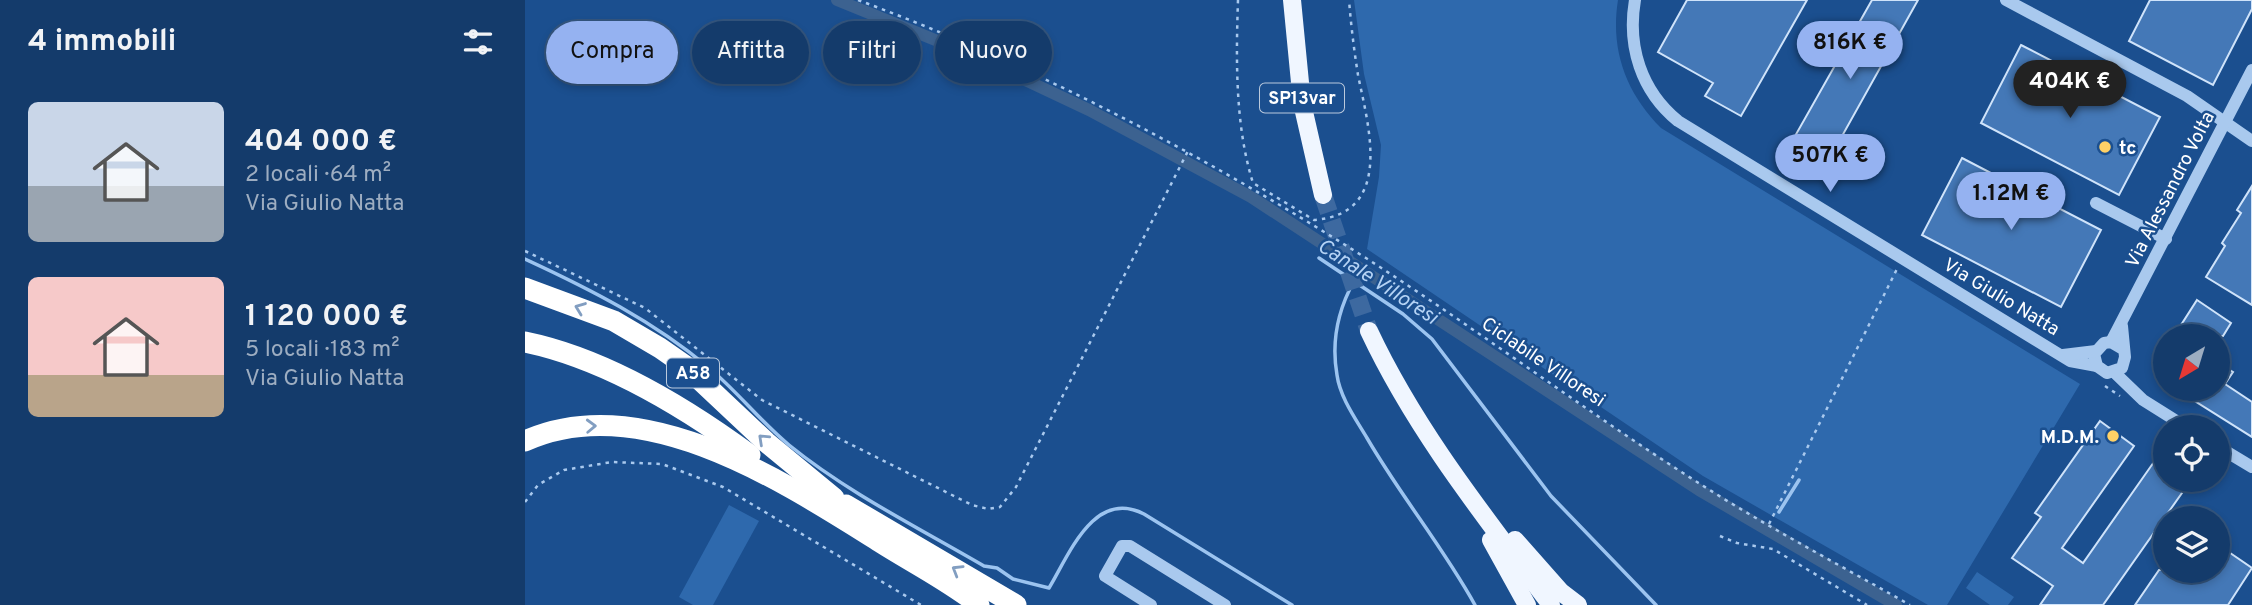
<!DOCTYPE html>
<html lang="it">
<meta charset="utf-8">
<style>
:root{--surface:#143b6b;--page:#214673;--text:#f1f3f6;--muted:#9dadc1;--line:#33557e;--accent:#95b2f1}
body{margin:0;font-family:Overpass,sans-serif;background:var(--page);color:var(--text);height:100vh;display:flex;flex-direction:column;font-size:26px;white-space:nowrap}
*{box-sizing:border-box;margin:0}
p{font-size:23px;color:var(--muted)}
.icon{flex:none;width:38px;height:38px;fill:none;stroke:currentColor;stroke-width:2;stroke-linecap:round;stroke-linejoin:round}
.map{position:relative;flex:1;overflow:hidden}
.details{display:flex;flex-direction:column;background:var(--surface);width:525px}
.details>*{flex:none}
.guide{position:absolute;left:21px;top:21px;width:665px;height:63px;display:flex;gap:14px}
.needle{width:46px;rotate:218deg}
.tools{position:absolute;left:1628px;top:324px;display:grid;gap:14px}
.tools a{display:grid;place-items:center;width:77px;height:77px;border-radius:50%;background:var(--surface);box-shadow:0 4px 10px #0003,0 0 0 2px var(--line);font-size:35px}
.price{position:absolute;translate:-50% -60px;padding:0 16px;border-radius:24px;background:var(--accent);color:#111;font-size:23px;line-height:46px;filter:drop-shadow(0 2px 4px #0008)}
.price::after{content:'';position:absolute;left:50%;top:42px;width:21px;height:16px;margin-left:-10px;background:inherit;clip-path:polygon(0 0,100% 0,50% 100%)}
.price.active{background:#222;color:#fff}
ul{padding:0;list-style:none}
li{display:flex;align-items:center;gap:21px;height:175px;padding:0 28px}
li span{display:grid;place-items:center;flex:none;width:196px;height:140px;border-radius:10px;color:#555}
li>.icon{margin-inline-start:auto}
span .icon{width:84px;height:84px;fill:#fffc;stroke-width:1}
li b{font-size:30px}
h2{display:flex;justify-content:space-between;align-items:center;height:84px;padding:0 28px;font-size:30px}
.chip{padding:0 24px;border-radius:32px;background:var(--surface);box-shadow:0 4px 10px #0003,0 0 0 2px var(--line);font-size:24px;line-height:63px}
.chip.active{background:var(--accent);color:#111}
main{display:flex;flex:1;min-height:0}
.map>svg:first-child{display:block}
.green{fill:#2e69ad}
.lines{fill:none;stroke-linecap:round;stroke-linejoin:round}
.stream{stroke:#9cc4f0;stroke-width:3.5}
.canal{stroke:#3c6290;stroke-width:12}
.building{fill:#4478b7;stroke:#cfe3fa;stroke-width:2}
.major-tunnel{stroke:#3d69a0;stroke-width:18;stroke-dasharray:18 9;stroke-linecap:butt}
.path{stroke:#a9c9ee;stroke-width:2.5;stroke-dasharray:3.5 5;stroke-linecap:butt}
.minor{stroke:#a9c9ee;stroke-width:12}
.major{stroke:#f0f6ff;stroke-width:18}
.highway{stroke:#fff;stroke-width:21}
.oneway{stroke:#829ec1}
.poi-dot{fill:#ffd166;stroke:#1b4f8f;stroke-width:2.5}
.labels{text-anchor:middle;stroke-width:5;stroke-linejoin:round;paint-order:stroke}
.shield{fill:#1b4f8f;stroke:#bbcadd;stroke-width:2}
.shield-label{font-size:18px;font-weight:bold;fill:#fff}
.poi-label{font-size:19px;font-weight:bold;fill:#fff;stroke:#1b4f8f;text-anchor:start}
.street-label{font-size:19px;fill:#fff;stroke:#1b4f8f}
.water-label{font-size:21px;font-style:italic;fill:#b5d3f5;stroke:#1b4f8f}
</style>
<main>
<section class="details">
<h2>4 immobili<svg class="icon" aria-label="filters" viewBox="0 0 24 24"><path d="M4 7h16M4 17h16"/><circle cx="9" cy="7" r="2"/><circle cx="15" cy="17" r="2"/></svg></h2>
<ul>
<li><span style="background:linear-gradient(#c9d6e8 60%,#9aa5b1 0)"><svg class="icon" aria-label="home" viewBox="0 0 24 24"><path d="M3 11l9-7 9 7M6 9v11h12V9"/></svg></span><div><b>404 000 €</b><p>2 locali · 64 m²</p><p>Via Giulio Natta</p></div></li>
<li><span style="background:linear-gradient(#f6c9c9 70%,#b9a48a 0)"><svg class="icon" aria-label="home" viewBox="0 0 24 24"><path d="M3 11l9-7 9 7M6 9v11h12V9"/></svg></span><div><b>1 120 000 €</b><p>5 locali · 183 m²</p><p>Via Giulio Natta</p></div></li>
</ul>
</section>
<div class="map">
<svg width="1727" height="605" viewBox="0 0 1727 605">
<rect width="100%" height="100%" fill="#1b4f8f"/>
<g class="green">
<path d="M829,0H1093C1085,50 1101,93 1136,128L1555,384L1422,605H1403L1178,476L842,249L854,177L856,145L839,74Z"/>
<polygon points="204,505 234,521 188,605 168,605 154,597"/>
<polygon points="1452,572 1489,597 1483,605 1465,605 1441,588"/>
</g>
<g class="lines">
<g class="stream">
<polyline points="794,258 878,314 907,339 1026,496 1131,605"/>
<path d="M0,259C65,289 128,321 183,367C212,391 235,421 264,445C323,493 394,528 459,566L472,568L488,579L524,588C544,555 569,488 619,514L767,605"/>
<path d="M829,281C813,310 806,341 812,375C815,397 830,418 842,438C875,495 918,547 950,605"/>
<polyline points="1254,512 1274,480"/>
</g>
<polyline class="canal" points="312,0 447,55 564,110 726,197 1174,490 1371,605"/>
</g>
<g class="building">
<polygon points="1162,0 1282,0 1216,116 1180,96 1188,83 1133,52"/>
<polygon points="1347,0 1393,0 1297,172 1261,152"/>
<polygon points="1625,0 1727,0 1727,9 1688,85 1604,41"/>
<polygon points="1496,45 1635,117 1594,195 1456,123"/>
<polygon points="1437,158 1576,230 1536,307 1397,235"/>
<polygon points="1727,186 1727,305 1681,277 1700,246 1697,243 1716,213 1712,210"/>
<polygon points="1672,300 1706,323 1698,336 1649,336"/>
<polygon points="1692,362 1708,372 1700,384 1727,402 1727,437 1649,388 1692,388"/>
<polygon points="1575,421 1609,446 1537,548 1558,563 1631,459 1640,465 1640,480 1659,480 1664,483 1578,605 1515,605 1528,586 1487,558 1516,517 1510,513"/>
<polygon points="1692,544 1727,568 1703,605 1610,605 1634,570 1692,570"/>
</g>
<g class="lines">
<polyline class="major-tunnel" points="798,195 844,331"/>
<g class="path">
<path d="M333,0C513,67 682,157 844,260C967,339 1084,429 1209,505C1267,540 1327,572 1385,605"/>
<path d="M713,0C711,59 710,126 728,183L789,220C870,214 843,125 833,75C829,50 826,25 824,0"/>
<polyline points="0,251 120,308 237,400 447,505 463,509 475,507 491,487 663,151"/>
<polyline points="1580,386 1595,396"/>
<polyline points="0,502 13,485 39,470 87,462 137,464 198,487 396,605"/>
<polyline points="1244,524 1372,269"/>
<polyline points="1195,536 1212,543 1248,549 1342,605"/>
</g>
<g class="minor">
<path d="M1110,0C1102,46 1116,91 1153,121L1545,361L1572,366"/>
<polyline points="1481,0 1662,96 1727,141"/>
<polyline points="1571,203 1641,239"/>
<polyline points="1597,326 1600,357 1597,368 1582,373 1572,366 1569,354 1579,343 1586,342 1598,349"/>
<polyline points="1586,342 1727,70"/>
<polyline points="1538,355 1571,351"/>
<polyline points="1590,373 1618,400 1661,427"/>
<polyline points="1692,446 1727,467"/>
<polyline points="626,605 580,576 597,546 605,546 700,605"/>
</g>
<g class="major">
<polyline points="767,0 777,103 798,195"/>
<path d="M844,331C891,431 960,517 1026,605"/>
<polyline points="966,540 1002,605"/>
<polyline points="990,540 1036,592 1053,605"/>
</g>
<g class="highway">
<polyline points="0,288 89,321 135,348 158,364 241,442 309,498"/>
<path d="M0,342C78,358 161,408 225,455"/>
<path d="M0,441C117,388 259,482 355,542C388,563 424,581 454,605"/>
<polyline points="321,505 491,605"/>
</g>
</g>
<defs><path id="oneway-chevron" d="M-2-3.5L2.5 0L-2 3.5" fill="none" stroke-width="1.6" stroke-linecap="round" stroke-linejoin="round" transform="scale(1.75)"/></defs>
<g class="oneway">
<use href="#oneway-chevron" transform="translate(55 308) rotate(-159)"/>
<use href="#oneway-chevron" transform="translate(66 426) rotate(-2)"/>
<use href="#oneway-chevron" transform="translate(238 439) rotate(-137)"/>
<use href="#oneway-chevron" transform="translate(432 570) rotate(-149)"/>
</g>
<g class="poi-dot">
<circle cx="1580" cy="147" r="7"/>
<circle cx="1588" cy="436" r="7"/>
</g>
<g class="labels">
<g class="shield">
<rect x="735" y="83.5" width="84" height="29" rx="5"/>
<rect x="142" y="358.5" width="52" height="29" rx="5"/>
</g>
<g class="shield-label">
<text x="777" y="104">SP13var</text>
<text x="168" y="379">A58</text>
</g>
<g class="poi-label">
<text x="1594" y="154">tc</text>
<text x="1574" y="443" text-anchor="end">M.D.M.</text>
</g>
<g class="street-label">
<text transform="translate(1644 189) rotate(-63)" y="7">Via Alessandro Volta</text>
<text transform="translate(1477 296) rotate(31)" y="7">Via Giulio Natta</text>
<text transform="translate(1019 361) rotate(34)" y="7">Ciclabile Villoresi</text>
</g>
<g class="water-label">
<text transform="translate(853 281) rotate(33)" y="7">Canale Villoresi</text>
</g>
</g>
</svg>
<div class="tools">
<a><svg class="needle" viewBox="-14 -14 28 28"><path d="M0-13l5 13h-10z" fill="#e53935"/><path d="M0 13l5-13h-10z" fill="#9dadc1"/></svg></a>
<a><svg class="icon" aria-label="locate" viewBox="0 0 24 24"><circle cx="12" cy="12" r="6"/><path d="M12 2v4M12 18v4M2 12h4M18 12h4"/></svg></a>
<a><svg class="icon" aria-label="layers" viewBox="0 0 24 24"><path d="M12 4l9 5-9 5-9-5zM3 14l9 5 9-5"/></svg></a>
</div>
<b class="price" style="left:1325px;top:81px">816K €</b>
<b class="price active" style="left:1545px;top:120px">404K €</b>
<b class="price" style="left:1305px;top:194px">507K €</b>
<b class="price" style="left:1486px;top:232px">1.12M €</b>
<div class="guide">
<a class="chip active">Compra</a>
<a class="chip">Affitta</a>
<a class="chip">Filtri</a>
<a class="chip">Nuovo</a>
</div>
</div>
</main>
